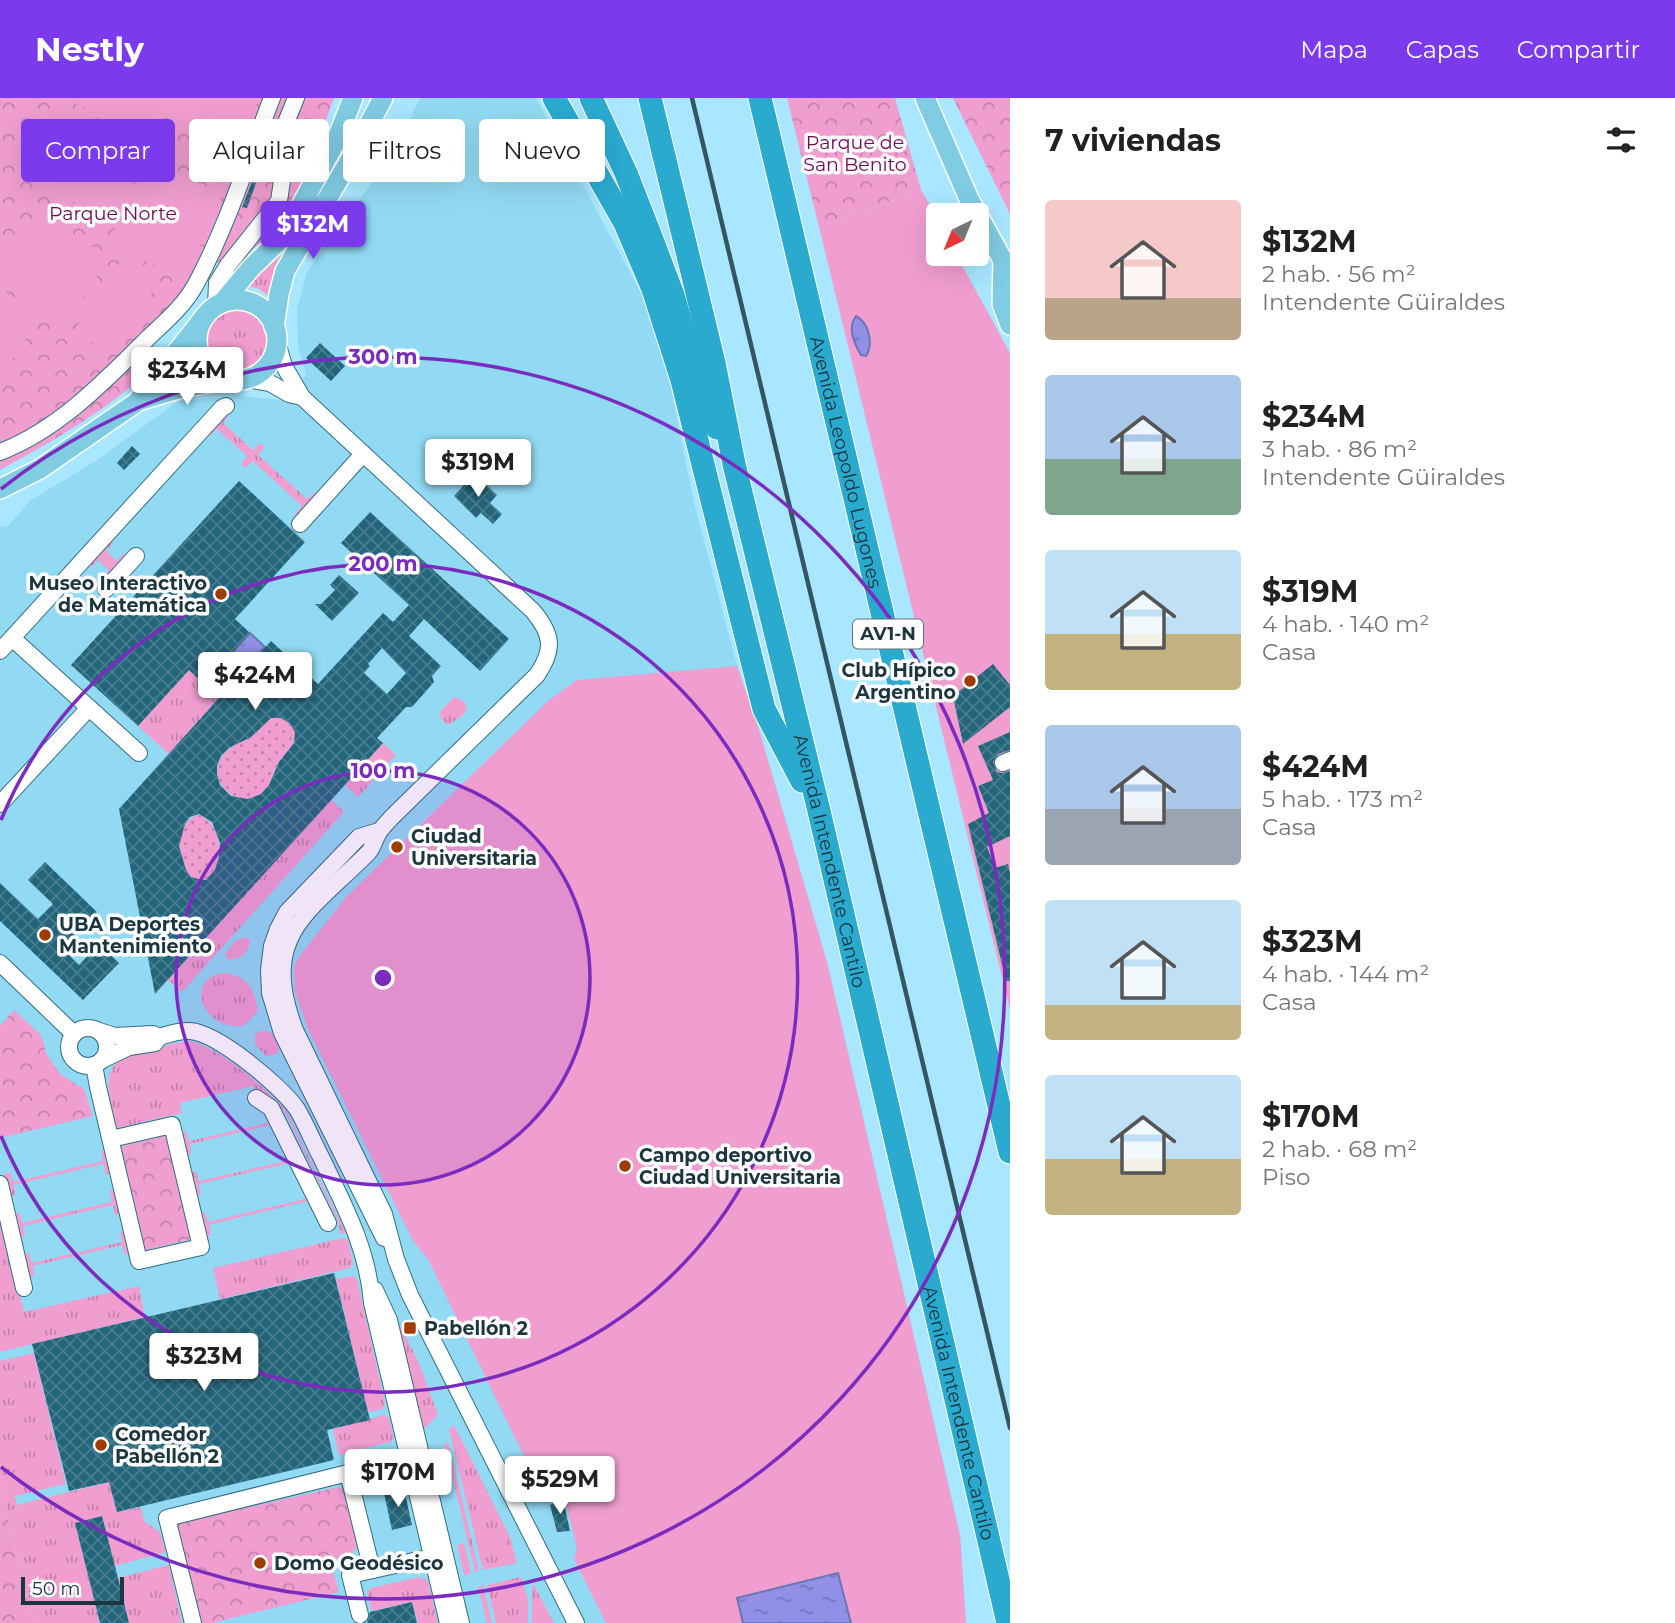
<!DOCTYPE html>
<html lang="es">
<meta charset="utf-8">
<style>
:root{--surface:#fff;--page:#f6f6f6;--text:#202124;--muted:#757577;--accent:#7c3aed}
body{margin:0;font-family:Montserrat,sans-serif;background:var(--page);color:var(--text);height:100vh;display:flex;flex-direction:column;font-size:26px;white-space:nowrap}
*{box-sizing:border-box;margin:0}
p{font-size:23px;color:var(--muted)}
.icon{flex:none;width:38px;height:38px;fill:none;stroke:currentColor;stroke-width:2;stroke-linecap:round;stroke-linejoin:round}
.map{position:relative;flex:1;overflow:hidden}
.sheet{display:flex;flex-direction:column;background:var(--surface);width:665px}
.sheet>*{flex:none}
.banner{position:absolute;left:21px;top:21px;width:665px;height:63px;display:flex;gap:14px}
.needle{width:46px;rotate:223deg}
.buttons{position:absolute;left:926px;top:105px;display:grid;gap:14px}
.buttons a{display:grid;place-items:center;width:63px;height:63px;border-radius:7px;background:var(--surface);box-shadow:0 7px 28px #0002;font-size:35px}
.scale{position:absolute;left:21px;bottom:18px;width:103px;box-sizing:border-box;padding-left:7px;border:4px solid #1c363f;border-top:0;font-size:19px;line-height:24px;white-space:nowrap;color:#1c363f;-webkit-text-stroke:5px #fdfdfd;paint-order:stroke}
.price{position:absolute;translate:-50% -60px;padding:0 16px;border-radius:7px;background:#fff;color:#222;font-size:23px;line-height:46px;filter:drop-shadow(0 2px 4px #0008)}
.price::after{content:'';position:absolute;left:50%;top:42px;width:21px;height:16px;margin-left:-10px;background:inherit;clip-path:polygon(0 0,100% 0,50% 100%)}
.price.current{background:var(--accent);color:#fff}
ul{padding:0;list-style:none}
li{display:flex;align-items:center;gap:21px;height:175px;padding:0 35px}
li span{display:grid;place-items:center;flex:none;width:196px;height:140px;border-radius:7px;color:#555}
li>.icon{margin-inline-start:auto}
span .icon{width:84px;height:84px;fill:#fffc;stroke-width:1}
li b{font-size:30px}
h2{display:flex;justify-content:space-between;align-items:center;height:84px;padding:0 35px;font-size:30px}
.tag{padding:0 24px;border-radius:7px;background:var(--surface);box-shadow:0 7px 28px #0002;font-size:24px;line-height:63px}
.tag.current{background:var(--accent);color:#fff}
header{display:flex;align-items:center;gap:42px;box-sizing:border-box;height:98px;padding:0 35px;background:var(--accent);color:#fff}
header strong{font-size:33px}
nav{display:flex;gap:38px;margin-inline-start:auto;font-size:24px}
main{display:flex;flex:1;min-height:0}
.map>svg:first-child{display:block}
.built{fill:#92daf3}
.grass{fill:url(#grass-tufts)}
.park{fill:url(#park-crowns)}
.garden{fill:url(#garden-dots)}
.pitch{fill:#f09ed0}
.water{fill:url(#water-ripples);stroke:#6d75b4;stroke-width:2}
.building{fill:url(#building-cross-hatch);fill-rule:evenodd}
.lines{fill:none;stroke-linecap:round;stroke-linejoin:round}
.minor-casing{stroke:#2f6e82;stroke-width:18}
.major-casing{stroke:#fff;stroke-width:22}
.highway-casing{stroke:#fff;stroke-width:25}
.minor{stroke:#fff;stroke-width:16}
.major{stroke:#80cce3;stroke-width:19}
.highway{stroke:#2baad0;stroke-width:23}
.rail{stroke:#355661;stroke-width:4.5}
.ring{fill:none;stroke:#7b2cbf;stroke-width:3.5}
.poi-dot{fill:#a03c03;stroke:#fdfdfd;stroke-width:2.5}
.labels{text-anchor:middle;stroke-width:7;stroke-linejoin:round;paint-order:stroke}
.shield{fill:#fdfdfd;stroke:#607278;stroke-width:2}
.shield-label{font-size:18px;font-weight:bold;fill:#1c363f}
.park-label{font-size:19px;fill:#720756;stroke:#fdfdfd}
.street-label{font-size:19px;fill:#1c363f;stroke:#fdfdfd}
.poi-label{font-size:19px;font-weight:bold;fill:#1c363f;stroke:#fdfdfd;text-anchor:start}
.centre{fill:#7b2cbf;stroke:#fdfdfd;stroke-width:3.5}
.ring-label{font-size:21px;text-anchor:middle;font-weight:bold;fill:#7b2cbf;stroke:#fdfdfd;stroke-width:7;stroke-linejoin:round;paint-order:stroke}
</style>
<header>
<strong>Nestly</strong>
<nav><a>Mapa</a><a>Capas</a><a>Compartir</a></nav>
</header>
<main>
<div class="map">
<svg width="1010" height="1525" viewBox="0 0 1010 1525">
<defs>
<pattern id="grass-tufts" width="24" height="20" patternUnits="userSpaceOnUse" patternTransform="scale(1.75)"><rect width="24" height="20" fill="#f09ed0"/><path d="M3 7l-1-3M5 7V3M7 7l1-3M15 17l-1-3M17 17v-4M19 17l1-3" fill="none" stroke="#c282aa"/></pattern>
<pattern id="park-crowns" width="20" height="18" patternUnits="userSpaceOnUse" patternTransform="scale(1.75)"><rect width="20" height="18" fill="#f09ed0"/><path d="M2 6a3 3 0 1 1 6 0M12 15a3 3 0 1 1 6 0" fill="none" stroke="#c282aa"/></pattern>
<pattern id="garden-dots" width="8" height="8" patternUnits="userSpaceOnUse" patternTransform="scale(1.75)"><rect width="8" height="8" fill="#f09ed0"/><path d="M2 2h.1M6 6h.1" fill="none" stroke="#c282aa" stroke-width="1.8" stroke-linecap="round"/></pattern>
<pattern id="water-ripples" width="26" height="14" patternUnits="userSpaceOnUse" patternTransform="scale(1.75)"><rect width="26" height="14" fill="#9090e6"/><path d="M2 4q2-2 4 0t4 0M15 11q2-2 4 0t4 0" fill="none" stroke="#7576bc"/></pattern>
<pattern id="building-cross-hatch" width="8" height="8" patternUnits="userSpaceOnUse" patternTransform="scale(1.75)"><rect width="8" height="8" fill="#23667c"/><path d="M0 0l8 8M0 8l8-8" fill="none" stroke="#497d8e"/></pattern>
</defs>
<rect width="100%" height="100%" fill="#a8e7ff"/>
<polygon class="built" points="420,0 536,0 648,208 669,280 694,405 737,568 760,635 827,864 960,1437 966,1525 33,1525 0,1386 0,428 7,429 31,402 99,361 178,303 238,298 283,302 306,277 298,248 297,211 307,174 381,72 399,43"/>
<g class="grass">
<polygon points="285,154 276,172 270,199 257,190 246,188"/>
<circle cx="237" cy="243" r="30"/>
<polygon points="189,253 198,273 204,277 161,287"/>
<polygon points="227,314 229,317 223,325 253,352 260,345 265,349 258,357 307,401 315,394 317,396 297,418 295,416 302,408 253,363 245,370 241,366 247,358 217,331 210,338 207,335"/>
<polygon points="110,442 113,445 106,453 117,463 124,455 128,459 106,483 102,480 109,472 98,462 91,469 87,467"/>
<polygon points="189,572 219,600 169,656 138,628"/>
<polygon points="454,599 464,603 467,611 462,618 448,627 441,621 440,614"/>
<polygon points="383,645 396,657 358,699 345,687"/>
<polygon points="331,701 344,714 182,894 168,882"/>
<path d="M246,839L250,842C250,854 239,863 227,861L225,856L235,843Z"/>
<path d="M224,875C247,877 256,893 258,914L243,928C202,932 183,881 224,875Z"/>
<path d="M260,933C272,931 277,939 279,950L277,956L266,958L255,946V936Z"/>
<path d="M190,943C225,953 255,982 280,1006L287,1014L346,1135L341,1136L337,1121L285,1014L271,1003L255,998L253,988L180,1005L182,1015L117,1030C112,1010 99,976 120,962C128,958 138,956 147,953C161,949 175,944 190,943Z"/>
<polygon points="266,1014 279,1036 274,1037 271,1027 190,1046 191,1056 186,1058 180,1035 186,1033 189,1043 268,1025"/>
<polygon points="107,1052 112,1075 106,1076 103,1066 14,1087 15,1098 9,1099 4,1076 10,1074 13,1084 103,1063 101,1053"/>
<polygon points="284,1053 298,1074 293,1075 290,1065 199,1086 201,1097 195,1098 190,1075 196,1073 199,1083 286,1063"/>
<polygon points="303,1091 317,1112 311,1113 308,1103 209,1127 211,1137 204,1138 199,1115 205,1114 208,1124 305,1101"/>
<polygon points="116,1092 122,1115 115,1117 113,1107 23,1128 25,1138 19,1139 13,1116 20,1115 22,1125 112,1104 110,1093"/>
<polygon points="0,1112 24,1214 139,1188 145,1219 0,1254"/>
<polygon points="125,1132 131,1155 125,1157 122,1147 33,1168 34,1178 28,1180 23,1156 29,1155 32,1165 122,1144 120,1134"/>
<polygon points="343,1140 348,1142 353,1165 350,1170 220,1201 213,1170"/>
<polygon points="353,1178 357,1181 385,1305 383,1311 368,1314 336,1181"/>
<polygon points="395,1218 419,1265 438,1317 425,1330 421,1332"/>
<polygon points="34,1255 66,1386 15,1398 17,1407 109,1384 117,1414 141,1409 144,1423 160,1434 166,1454 115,1468 102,1418 75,1425 100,1525 33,1525 0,1386 0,1263"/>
<polygon points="385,1317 389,1320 394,1340 391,1344 339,1357 333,1331"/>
<polygon points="454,1327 510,1439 517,1465 483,1472 449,1331"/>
<polygon points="444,1344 449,1347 479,1473 475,1474"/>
<polygon points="464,1445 471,1475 464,1477 457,1447"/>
<polygon points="169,1467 182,1525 129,1525 118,1480"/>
<polygon points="419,1479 428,1483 438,1525 418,1525 412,1504 372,1513 367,1494 371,1490"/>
<polygon points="521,1479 528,1501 528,1525 496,1525 487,1487"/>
<polygon points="483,1487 492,1525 487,1525 478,1489"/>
<polygon points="534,1487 554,1525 532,1525 532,1488"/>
</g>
<g class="park">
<path d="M0,0H334L301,89C296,96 296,103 292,109C279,131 254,149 235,167L214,164C197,201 184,218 154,245L152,270C108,312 53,343 0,372Z"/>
<polygon points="787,0 895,0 921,92 819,129"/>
<polygon points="953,0 1010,0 1010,116"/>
<polygon points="14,912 41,937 47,957 60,976 84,991 93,1018 0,1040 0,928"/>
<polygon points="168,1037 192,1141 143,1153 119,1049"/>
<polygon points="0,1386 33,1525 0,1525"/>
<polygon points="339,1389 345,1394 358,1448 350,1458 330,1463 339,1494 212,1525 201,1525 174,1426"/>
</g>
<g class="garden">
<path d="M271,620C279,619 286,620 291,626C304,643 284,654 277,668C273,674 272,682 269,688C250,717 204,691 221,660C227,648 241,646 251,638C259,633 263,625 271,620Z"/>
<path d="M199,717C223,724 229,778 203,782C176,786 169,723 199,717Z"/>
</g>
<g class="pitch">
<polygon points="64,0 170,0 153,40"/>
<polygon points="178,0 259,0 238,50 169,21"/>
<polygon points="51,10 147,52 116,123 20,80"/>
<polygon points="146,62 223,96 185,181 108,146"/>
<polygon points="921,92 938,120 938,156 956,156 1010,255 1010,912 819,129"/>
<polygon points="38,112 109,160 65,227 0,183 0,168"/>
<polygon points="120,165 155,189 109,257 74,233"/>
<polygon points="0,190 41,218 1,278 0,277"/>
<polygon points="737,568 760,635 827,864 960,1437 966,1525 606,1525 574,1461 577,1450 564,1398 552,1403 521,1352 429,1163 412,1141 308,931 295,893 294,870 298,860 347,798 549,602 577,582"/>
</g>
<g class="water">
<path d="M856,218C869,225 874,246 866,258L861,257C854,245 847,230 856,218Z"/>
<polygon points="250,535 265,549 229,589 214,575"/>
<polygon points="838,1475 851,1525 743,1525 737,1500"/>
</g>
<g class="building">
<polygon points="252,84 256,85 247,110 242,109"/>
<polygon points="320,245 345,268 331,283 306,260"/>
<polygon points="132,348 140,356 124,372 117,365"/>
<polygon points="474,376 497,397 490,405 502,416 493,426 481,415 476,420 454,398"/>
<path d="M239,383L305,444L235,521L250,535L214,575L229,589L271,543L318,586L383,515L393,524L409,507L341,445L370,414L509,541L480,573L424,521L409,538L441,568L432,578L434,584L412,609H406L377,640L383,645L155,896L119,711L219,600L189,572L138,628L71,567ZM382,550L406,575L387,596L364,575L370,568L368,566ZM271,620H281L289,625L295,634L294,645L279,664L269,687L261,696L248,701L231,698L220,687L217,676V668L221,658L229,650L251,639ZM199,716L212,724L220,745L219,759L215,772L206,782H202L191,779L186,772L179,748L185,726L190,719Z"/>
<polygon points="339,477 359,495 332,523 315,506 321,506 335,492 330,487"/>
<polygon points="993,566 1010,587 1010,609 963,646 953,598"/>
<polygon points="1010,634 1010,652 998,656 993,664 997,674 1002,675 1010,673 1010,738 987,749 995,770 1008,766 1010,775 1010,883 1006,883 968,726 989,715 978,688 993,682 978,648"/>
<polygon points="45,764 97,814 62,850 79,867 99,846 119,865 83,902 0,823 0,785 38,821 53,806 28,782"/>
<polygon points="334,1175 370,1322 327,1332 334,1362 117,1414 109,1384 69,1393 32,1246"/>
<polygon points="404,1391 412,1427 392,1432 384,1395"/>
<polygon points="563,1401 570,1433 557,1434 550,1407"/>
<polygon points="102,1418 118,1480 129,1525 100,1525 75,1425"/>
<polygon points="412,1504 417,1525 367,1525 370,1514"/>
</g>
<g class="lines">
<defs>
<g id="minor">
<polyline points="286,56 306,72 322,73"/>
<polyline points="216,208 217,185 228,167 279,103 286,56 287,22 296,0"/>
<path d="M277,244L284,268L302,299L533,513C552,536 555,551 537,577L391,720C387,725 381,730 378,736C374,743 373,750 368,755C307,816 259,837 295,932L384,1116L396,1161L410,1197L576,1525"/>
<polyline points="246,281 270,285 289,296 302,299"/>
<path d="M0,354C58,332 105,283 148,240C166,223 186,206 197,184C228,126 248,61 272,0"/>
<polyline points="300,426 363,356"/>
<polyline points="106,491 136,458"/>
<polyline points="12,540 139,655"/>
<polyline points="0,553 222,310 226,308"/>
<polyline points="1003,665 1010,662"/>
<polyline points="0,706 89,610"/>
<polyline points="379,733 359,739 287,814 278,831 272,848 269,872 270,895 282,935 384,1140"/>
<polyline points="0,865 74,936"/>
<circle cx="88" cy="949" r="19"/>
<polyline points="99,933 115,938 153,936 159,939 155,945 129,949 102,962"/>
<path d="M159,939C169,936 179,932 190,933C218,935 281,988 297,1011C306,1026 313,1044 321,1059C344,1107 368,1151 372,1205L448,1525"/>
<polyline points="94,967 98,989 139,1163 201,1149 172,1027 111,1041"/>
<polyline points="256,1000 271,1010 328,1125"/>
<polyline points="0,1086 24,1190"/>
<polyline points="375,1192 389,1222 461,1525"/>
<polyline points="348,1375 372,1472"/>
<polyline points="360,1517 350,1477 441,1457"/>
<polyline points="193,1525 167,1420 348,1375 423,1359"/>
</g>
<g id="major">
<polyline points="925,0 969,101 1010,175"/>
<polyline points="297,115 336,43 353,0"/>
<polyline points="1003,164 1002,206 1010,227"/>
<circle cx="237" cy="242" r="40"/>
<polyline points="222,205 250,171 315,107"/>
<polyline points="274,229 279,196 285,173 350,62 383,0"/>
<polyline points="138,303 182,290 229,281"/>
<polyline points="0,391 40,371 137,304 202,222"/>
</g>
<g id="highway">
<polyline points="554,0 625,125 653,191 682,282 764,611 802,683"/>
<polyline points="591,0 626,75 651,139 673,197 700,293 717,330"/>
<path id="s1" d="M650,0L714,265L734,366L819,713L1008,1525"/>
<path id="s2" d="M760,0L1010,1054"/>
</g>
</defs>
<use href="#minor" class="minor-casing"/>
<use href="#major" class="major-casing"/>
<use href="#highway" class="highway-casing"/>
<use href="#minor" class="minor"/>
<use href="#major" class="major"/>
<use href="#highway" class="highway"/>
<polyline class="rail" points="692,0 1010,1330"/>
</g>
<circle cx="383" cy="880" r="207" fill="#7b2cbf" fill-opacity=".12"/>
<g class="ring">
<circle cx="383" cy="880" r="207"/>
<path d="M1 722A414 414 0 1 1 1 1038"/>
<path d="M1 391A621 621 0 1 1 1 1369"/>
</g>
<g class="poi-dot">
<circle cx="221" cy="496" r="7"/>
<circle cx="970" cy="583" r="7"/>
<circle cx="397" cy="749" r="7"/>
<circle cx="45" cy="837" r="7"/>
<circle cx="625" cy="1068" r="7"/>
<rect x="403" y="1223" width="14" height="14" rx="3.5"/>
<circle cx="101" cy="1347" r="7"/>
<circle cx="260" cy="1465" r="7"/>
</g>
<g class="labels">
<rect class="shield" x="853" y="521.5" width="70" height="29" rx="5"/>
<g class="shield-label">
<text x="888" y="542">AV1-N</text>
</g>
<g class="park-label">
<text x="855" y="51">Parque de<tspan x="855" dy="22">San Benito</tspan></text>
<text x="113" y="122">Parque Norte</text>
</g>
<g class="street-label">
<text dy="7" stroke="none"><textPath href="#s2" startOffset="374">Avenida Leopoldo Lugones</textPath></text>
<text dy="7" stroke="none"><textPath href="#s1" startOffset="784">Avenida Intendente Cantilo</textPath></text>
<text dy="7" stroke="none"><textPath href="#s1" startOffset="1351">Avenida Intendente Cantilo</textPath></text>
</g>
<g class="poi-label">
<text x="207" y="492" text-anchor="end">Museo Interactivo<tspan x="207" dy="22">de Matemática</tspan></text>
<text x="956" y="579" text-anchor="end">Club Hípico<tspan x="956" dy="22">Argentino</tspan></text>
<text x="411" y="745">Ciudad<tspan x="411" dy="22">Universitaria</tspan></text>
<text x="59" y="833">UBA Deportes<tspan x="59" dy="22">Mantenimiento</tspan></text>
<text x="639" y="1064">Campo deportivo<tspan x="639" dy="22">Ciudad Universitaria</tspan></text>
<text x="424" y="1237">Pabellón 2</text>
<text x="115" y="1343">Comedor<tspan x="115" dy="22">Pabellón 2</tspan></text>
<text x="274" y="1472">Domo Geodésico</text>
</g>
</g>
<circle cx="383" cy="880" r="10" class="centre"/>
<g class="ring-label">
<text x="383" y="266">300 m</text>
<text x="383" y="473">200 m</text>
<text x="383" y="680">100 m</text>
</g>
</svg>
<div class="buttons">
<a><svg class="needle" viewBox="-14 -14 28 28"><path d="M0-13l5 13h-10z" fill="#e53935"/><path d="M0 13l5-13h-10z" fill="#757577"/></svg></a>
</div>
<div class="scale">50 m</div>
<b class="price current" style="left:313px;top:163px">$132M</b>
<b class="price" style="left:187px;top:309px">$234M</b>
<b class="price" style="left:478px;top:401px">$319M</b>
<b class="price" style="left:255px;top:614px">$424M</b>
<b class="price" style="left:204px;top:1295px">$323M</b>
<b class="price" style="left:398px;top:1411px">$170M</b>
<b class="price" style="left:560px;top:1418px">$529M</b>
<div class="banner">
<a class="tag current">Comprar</a>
<a class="tag">Alquilar</a>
<a class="tag">Filtros</a>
<a class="tag">Nuevo</a>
</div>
</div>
<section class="sheet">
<h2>7 viviendas<svg class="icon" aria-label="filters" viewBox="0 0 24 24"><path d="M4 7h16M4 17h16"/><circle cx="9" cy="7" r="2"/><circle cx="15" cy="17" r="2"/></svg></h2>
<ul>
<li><span style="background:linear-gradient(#f6c9c9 70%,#b9a48a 0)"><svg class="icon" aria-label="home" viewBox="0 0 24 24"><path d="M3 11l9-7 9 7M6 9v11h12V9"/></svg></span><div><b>$132M</b><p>2 hab. · 56 m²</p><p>Intendente Güiraldes</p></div></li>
<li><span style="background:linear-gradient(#a9c7e8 60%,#7fa58c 0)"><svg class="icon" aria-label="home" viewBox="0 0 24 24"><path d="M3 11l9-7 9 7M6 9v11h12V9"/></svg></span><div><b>$234M</b><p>3 hab. · 86 m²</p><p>Intendente Güiraldes</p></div></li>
<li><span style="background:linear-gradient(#bfe0f5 60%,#c2b280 0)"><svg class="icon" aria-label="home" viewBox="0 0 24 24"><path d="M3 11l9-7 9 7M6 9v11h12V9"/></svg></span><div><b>$319M</b><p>4 hab. · 140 m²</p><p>Casa</p></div></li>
<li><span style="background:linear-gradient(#a9c7e8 60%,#9aa5b1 0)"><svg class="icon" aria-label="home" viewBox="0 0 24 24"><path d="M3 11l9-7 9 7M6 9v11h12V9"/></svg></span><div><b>$424M</b><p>5 hab. · 173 m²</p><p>Casa</p></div></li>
<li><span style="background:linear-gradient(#bfe0f5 75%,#c2b280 0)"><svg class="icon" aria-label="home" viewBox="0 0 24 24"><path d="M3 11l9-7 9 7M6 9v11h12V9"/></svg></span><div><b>$323M</b><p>4 hab. · 144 m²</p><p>Casa</p></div></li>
<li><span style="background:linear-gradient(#bfe0f5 60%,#c2b280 0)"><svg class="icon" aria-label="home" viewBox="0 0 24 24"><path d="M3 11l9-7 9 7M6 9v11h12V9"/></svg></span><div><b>$170M</b><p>2 hab. · 68 m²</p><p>Piso</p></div></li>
</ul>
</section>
</main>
